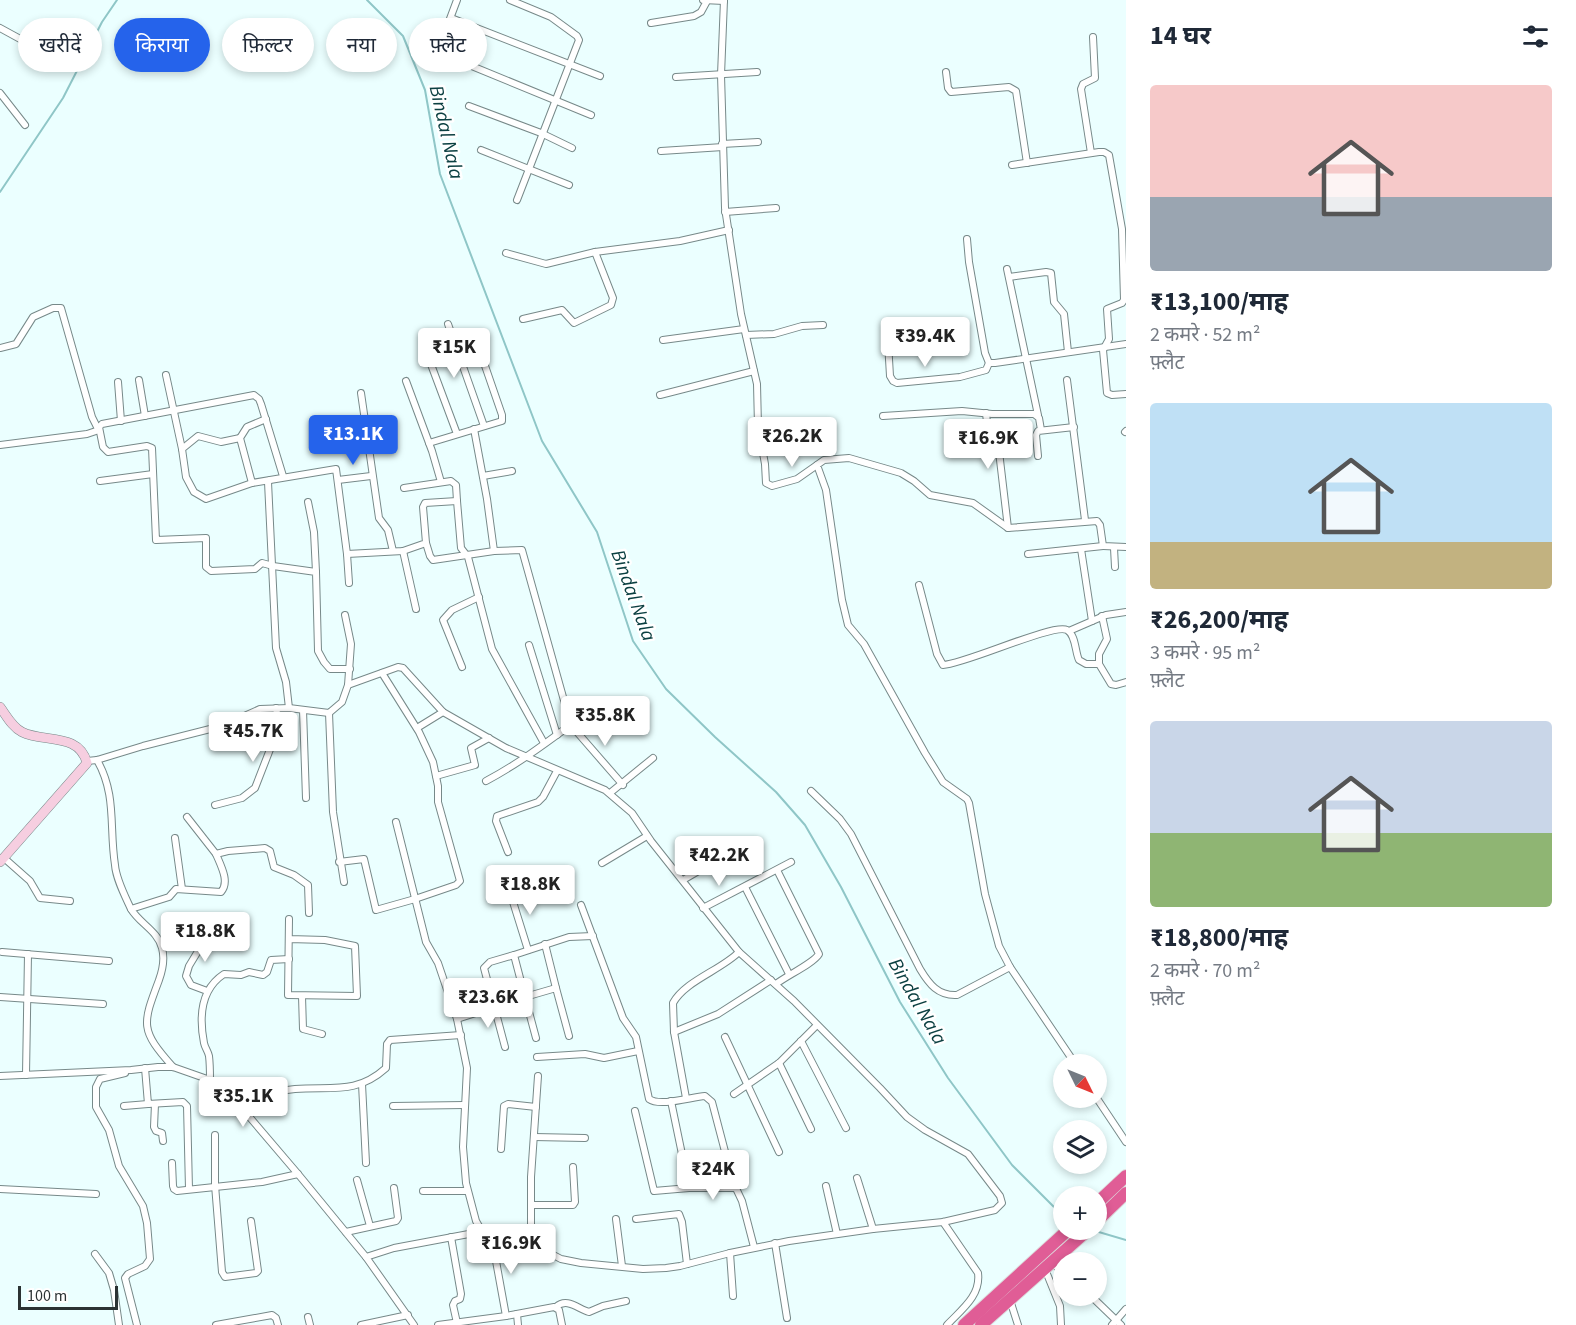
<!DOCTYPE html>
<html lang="hi">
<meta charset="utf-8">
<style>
:root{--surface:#fff;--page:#f6f6f7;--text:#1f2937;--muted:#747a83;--accent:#2563eb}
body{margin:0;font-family:"Source Sans 3","Noto Sans Devanagari",sans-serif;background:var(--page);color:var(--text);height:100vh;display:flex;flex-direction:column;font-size:22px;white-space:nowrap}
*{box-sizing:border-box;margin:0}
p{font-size:20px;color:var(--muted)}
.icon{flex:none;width:33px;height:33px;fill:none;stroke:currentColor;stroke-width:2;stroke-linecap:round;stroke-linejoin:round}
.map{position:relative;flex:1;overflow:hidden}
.details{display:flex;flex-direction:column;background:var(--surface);width:450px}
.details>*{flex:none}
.banner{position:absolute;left:18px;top:18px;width:570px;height:54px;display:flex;gap:12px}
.needle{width:39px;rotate:133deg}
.fabs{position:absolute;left:1053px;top:1054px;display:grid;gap:12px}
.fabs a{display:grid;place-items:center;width:54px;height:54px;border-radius:50%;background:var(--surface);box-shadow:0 3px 9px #0003;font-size:30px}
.scale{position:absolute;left:18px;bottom:15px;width:100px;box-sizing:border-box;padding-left:6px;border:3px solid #2b3233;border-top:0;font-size:16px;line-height:21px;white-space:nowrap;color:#2b3233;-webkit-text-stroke:4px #fff;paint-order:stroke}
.price{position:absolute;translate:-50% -51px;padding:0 14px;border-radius:6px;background:#fff;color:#222;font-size:20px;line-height:39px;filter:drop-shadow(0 2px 3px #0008)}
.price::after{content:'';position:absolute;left:50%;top:36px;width:18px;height:14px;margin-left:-9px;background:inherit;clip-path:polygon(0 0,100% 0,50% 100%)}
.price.on{background:var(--accent);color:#fff}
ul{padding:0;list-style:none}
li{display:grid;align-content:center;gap:12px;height:318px;padding:0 24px}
li span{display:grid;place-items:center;height:186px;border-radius:6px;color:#555}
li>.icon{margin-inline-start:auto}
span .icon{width:108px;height:108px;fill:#fffc;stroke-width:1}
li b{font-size:26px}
h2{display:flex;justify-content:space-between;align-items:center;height:72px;padding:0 24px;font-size:26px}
.chip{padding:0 21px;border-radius:27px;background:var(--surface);box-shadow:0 3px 9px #0003;font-size:21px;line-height:54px}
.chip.on{background:var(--accent);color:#fff}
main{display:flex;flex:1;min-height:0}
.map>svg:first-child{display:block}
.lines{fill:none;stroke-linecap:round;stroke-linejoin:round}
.stream{stroke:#8fc6c7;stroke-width:2}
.street-casing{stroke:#778989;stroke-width:8}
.secondary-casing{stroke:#778989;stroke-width:10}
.highway-casing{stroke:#dddede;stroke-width:14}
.street{stroke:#fff;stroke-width:6}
.secondary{stroke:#f6cee0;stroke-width:9}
.highway{stroke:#e05d96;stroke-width:12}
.labels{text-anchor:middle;stroke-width:5;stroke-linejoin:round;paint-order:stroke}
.water-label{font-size:20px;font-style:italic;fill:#0c4042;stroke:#fff}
</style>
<main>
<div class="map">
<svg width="1126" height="1325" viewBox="0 0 1126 1325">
<rect width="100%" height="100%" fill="#ebffff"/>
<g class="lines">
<g class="stream">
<polyline points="367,0 403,36 425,90 440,174 542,441 597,532 633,641 666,689 715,737 776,792 805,825 841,887 900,1002 948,1078 1012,1165 1064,1217"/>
<polyline points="0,192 63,98 102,22 117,0"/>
<polyline points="1092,1230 1126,1240"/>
</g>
<defs>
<g id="street">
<polyline points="457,0 439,48 440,53 591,115"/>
<polyline points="510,0 551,17 577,36 579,40 517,200"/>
<polyline points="703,0 724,1"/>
<polyline points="724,0 721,75 725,208 741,314 757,384 758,426 765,464 766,483 772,486 797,479 817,465"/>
<polyline points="451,18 600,76"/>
<polyline points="651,23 694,16 701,12 707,1"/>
<polyline points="0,28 22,40 50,50"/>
<polyline points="946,72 948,88 951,92 1009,87 1016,91 1027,163"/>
<polyline points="676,77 757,72"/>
<polyline points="0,93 25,125"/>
<polyline points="469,106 541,133 572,148"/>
<polyline points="722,144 758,142"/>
<polyline points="481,150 569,185"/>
<polyline points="661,151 723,147"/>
<polyline points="1091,153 1081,89 1083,84 1095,78 1093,37"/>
<polyline points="1012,165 1099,152 1104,152 1109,155 1122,229 1124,300 1122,303 1107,309 1109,339 1103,350 1107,393 1112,395 1126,394"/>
<polyline points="725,212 776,208"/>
<polyline points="967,239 969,262 985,353 989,363 995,363 1126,344"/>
<polyline points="506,253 546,264 595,252 680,241 729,230"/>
<polyline points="1007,269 1038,415"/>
<polyline points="1009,277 1046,272 1051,273 1054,302 1064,314 1068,352"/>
<polyline points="523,319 562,310 574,323 611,305 613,298 595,252"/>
<polyline points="448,324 484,426"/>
<polyline points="746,335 774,334 802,326 823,325"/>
<polyline points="663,340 744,329"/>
<polyline points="888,342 890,376 893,381 897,383 960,377 986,370 989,363"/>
<polyline points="423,343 457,434"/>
<polyline points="0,348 16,344 33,317 53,308 61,308 92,417 98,429"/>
<polyline points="166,375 182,449"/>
<polyline points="139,380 145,416"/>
<polyline points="1067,380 1085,520"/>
<polyline points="406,381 432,451 441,482"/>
<polyline points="118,382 121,421"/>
<polyline points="361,393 379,518 388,530 393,551"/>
<polyline points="660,395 754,371"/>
<polyline points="986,413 988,432 998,443 1008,528"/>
<polyline points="883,416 962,411 992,414 1034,414 1039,418 1041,430"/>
<polyline points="474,429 487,499 494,551"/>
<polyline points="1125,432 1126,431"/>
<polyline points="240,438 221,442 198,436 182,449 186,477 194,492 206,499 252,483 270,480"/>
<polyline points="429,443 502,421 502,415 483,360"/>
<polyline points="0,445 87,434 99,430"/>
<polyline points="1038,456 1036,435 1038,431 1074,427"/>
<polyline points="283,476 261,404 259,399 254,395 102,424 99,427 103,447 108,452 147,446 152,448 156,540 206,538 206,567 211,571 255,569 262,563 273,566 316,572 318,651 324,662 330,669 350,669"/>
<polyline points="483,476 512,471"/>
<polyline points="338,480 371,476"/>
<polyline points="100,481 153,474"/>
<polyline points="252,483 240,438 247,427 266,419"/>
<polyline points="404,488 451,481 456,485 457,501"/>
<polyline points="308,502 314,532 316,572"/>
<path d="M426,543L430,556L433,560L494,551L522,550L570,722L569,726C542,746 516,765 486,781"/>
<polyline points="1114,548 1115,567"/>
<polyline points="1081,549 1092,621"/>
<polyline points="403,551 416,609"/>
<polyline points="347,554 403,551 426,543 423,507 425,503 457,501 461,548 468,557 492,649 544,743"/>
<polyline points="1028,554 1103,546"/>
<path d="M919,585L937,654L943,665C966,664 1053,623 1067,630C1076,635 1075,652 1079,660L1086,664H1099L1111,684L1116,685L1126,682"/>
<polyline points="345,615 351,644 348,685 398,667 403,668 443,712 506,748 605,790 632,813 651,841 739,952 794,1001 880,1088 907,1117 925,1130 968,1154 1000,1196 1002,1203 995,1210 943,1222 873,1229 789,1241 730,1253 680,1266 666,1268 643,1269 581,1263 561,1259 536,1246 498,1240 474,1233 394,1248 366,1257"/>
<polyline points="1069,631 1106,615 1126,612"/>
<polyline points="529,645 557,735"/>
<polyline points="1099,664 1099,654 1107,639 1102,616"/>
<polyline points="462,667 443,620 452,610 479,597"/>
<polyline points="289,708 286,682 276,648 268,482 270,480 336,469 347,554 349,583"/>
<polyline points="303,710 306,798"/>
<polyline points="329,713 333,812 344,882"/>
<polyline points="570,724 623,785"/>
<polyline points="417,728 443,712"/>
<path d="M97,760C117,795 109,827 115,865C116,879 125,896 131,909"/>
<polyline points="87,761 97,760 143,746 222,726 260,709 289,708 329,713 342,702 348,685"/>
<polyline points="436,776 475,765 471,748 489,738"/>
<path d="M811,791L840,819L851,834L920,969C929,984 938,996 957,995L1010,967"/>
<polyline points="610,793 653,758"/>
<polyline points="215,805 242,798 255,788 276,734 278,719 276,708"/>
<polyline points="187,817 216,854"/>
<polyline points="396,822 426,942 438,963 457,1019"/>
<polyline points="175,838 182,889"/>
<polyline points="508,852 496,821 497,816 538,802 543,797 557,771"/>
<polyline points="4,858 30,881 40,898 70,901"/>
<polyline points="339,862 364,859 376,910 415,899 456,885 460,881 438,802 438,786 433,762 419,732 382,673"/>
<polyline points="602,863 647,836"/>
<polyline points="683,880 726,855"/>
<polyline points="745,887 789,974"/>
<polyline points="509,889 528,950"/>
<path d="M581,905L623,1018L636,1037L649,1099C660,1107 691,1097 705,1096L712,1102L733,1182L742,1201L754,1247"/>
<polyline points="703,908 791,862"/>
<polyline points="289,919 288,995 357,996 355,946 325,940 289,939"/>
<polyline points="545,944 556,988"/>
<polyline points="2,952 109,961"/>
<path d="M776,984C786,976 814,963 819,954L777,870"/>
<polyline points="207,991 191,985 186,976 189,966 209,933"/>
<polyline points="302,996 303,1029 322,1034"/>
<polyline points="0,997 103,1004"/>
<polyline points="674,1032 718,1014 771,980"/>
<polyline points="569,1036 556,988 525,997 514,955 569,937 593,936"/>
<polyline points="725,1037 779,1152"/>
<polyline points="801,1041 846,1128"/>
<polyline points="505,1047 484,968 490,962 514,955"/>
<polyline points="537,1057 585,1054 604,1058 638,1051"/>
<polyline points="779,1063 811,1129"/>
<polyline points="1076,1065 1010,967 999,946 985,894 969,803 967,799 943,782 925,753 864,644 848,625 842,600 826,490 817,465 824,460 849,458 901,473 914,481 930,495 973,503 1008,528 1097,521 1100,525 1103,546 1126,547"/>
<path d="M173,1067C140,1030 142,1025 159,980C163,969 165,959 162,948C158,931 139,923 131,909L169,897L176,889L221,892C230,882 221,866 216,854L228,851L265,848L270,851L274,867L294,875L308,885L309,913"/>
<polyline points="145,1068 148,1104 183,1102 187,1106 189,1189"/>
<polyline points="125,1073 100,1079 96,1087 96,1107 109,1130 119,1166 143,1206 147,1223 150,1259 145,1266 128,1274 125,1278 137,1325"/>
<polyline points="26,1075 28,954"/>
<polyline points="0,1076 131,1070 158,1067 173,1067 210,1080 235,1100 298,1174 366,1257 414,1325"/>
<path d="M210,1080C210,1072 210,1064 209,1056C208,1051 205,1048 204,1043C199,1017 201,989 224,974L241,975L249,972L263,975L267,972L271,960L289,959"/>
<polyline points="362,1084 366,1163"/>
<polyline points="734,1094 779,1063 817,1025"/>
<polyline points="1096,1097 1126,1142"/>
<path d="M686,1098L674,1032L673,1003C685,981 721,970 739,952"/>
<path d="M235,1100C255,1096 275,1091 295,1089C331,1086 356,1095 386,1068L387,1044L390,1040L461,1035"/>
<polyline points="671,1101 689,1188"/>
<polyline points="155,1104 154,1127 156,1131 162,1133 163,1141"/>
<polyline points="124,1106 148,1104"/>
<polyline points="393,1106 464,1105"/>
<polyline points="635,1111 654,1191 689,1188 735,1188"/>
<polyline points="215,1135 215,1185 222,1272 225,1277 256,1273 258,1271 251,1221"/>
<polyline points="534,1137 585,1138"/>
<polyline points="501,1149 504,1106 508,1104 536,1107"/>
<polyline points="172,1163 173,1186 174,1189 177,1191 262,1182 298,1174"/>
<polyline points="857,1178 873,1229"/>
<polyline points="357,1180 370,1226"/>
<polyline points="826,1186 837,1234"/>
<polyline points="0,1189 96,1194"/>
<polyline points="423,1191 467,1191"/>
<polyline points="531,1205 573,1205 575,1202 573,1167"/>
<polyline points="616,1219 622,1266"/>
<polyline points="636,1219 679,1214 682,1222 687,1264"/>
<path d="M943,1222L978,1273C981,1296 961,1310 947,1325"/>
<polyline points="346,1232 396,1221 398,1218 394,1188"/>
<polyline points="451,1237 461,1294 460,1299 455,1301 453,1305 457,1323"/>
<polyline points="775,1243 787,1318"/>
<polyline points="531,1245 531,1177 538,1076"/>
<polyline points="730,1253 733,1296"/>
<polyline points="95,1254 109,1273 114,1290 119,1325"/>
<polyline points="1052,1263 1064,1273"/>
<polyline points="1045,1269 1060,1306 1061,1325"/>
<polyline points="1091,1296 1121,1325"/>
<polyline points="1010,1300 1018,1325"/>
<path d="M556,1307C567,1297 578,1309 589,1312L603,1306L626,1301"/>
<polyline points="517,1314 518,1325"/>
<polyline points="506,1316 492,1239 480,1228 476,1221 466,1183 463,1147 467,1068 457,1019 525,997 536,1038"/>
<polyline points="308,1317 310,1325"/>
<polyline points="216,1325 272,1315 276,1318 278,1325"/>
<polyline points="361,1325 408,1315"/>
<polyline points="438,1325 506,1316 554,1307 559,1310 562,1325"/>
<polyline points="1112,1325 1126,1309"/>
</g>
<path id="secondary" d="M0,707C6,715 12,727 22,732C43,743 79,732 87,763L0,862"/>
<g id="highway">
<polyline points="1096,1204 1126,1176"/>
<polyline points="1096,1222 1126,1193"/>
<polyline points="964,1325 1068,1230"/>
<polyline points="981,1325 1088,1230"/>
</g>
</defs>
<use href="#street" class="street-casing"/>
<use href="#secondary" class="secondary-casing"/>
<use href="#highway" class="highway-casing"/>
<use href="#street" class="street"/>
<use href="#secondary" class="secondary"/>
<use href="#highway" class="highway"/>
</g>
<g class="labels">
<g class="water-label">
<text transform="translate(447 132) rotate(77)" y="7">Bindal Nala</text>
<text transform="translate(634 595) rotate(70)" y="7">Bindal Nala</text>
<text transform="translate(918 1001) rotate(60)" y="7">Bindal Nala</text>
</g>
</g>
</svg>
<div class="fabs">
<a><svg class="needle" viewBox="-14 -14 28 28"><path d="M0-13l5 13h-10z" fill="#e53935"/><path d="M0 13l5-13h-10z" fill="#747a83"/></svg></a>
<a><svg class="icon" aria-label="layers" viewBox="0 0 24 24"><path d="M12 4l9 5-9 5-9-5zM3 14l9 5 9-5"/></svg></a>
<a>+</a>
<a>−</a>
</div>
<div class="scale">100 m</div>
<b class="price" style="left:925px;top:368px">₹39.4K</b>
<b class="price" style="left:454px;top:379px">₹15K</b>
<b class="price on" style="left:353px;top:466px">₹13.1K</b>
<b class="price" style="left:792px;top:468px">₹26.2K</b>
<b class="price" style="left:988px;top:470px">₹16.9K</b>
<b class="price" style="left:605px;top:747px">₹35.8K</b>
<b class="price" style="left:253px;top:763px">₹45.7K</b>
<b class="price" style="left:719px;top:887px">₹42.2K</b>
<b class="price" style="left:530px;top:916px">₹18.8K</b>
<b class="price" style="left:205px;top:963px">₹18.8K</b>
<b class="price" style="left:488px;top:1029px">₹23.6K</b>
<b class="price" style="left:243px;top:1128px">₹35.1K</b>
<b class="price" style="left:713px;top:1201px">₹24K</b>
<b class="price" style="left:511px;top:1275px">₹16.9K</b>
<div class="banner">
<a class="chip">खरीदें</a>
<a class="chip on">किराया</a>
<a class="chip">फ़िल्टर</a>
<a class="chip">नया</a>
<a class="chip">फ़्लैट</a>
</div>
</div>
<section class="details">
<h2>14 घर<svg class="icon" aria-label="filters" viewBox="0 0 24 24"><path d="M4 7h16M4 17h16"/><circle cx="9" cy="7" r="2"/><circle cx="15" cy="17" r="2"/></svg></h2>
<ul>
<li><span style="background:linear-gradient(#f6c9c9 60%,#9aa5b1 0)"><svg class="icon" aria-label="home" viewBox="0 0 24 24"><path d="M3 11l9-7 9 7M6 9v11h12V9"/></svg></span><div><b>₹13,100/माह</b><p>2 कमरे · 52 m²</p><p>फ़्लैट</p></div></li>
<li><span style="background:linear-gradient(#bfe0f5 75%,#c2b280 0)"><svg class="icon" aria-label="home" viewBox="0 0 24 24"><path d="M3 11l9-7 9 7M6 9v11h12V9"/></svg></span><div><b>₹26,200/माह</b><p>3 कमरे · 95 m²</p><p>फ़्लैट</p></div></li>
<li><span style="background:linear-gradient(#c9d6e8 60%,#8fb573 0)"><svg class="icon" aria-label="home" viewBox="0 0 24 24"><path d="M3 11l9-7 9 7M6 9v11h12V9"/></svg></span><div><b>₹18,800/माह</b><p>2 कमरे · 70 m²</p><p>फ़्लैट</p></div></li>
</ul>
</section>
</main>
